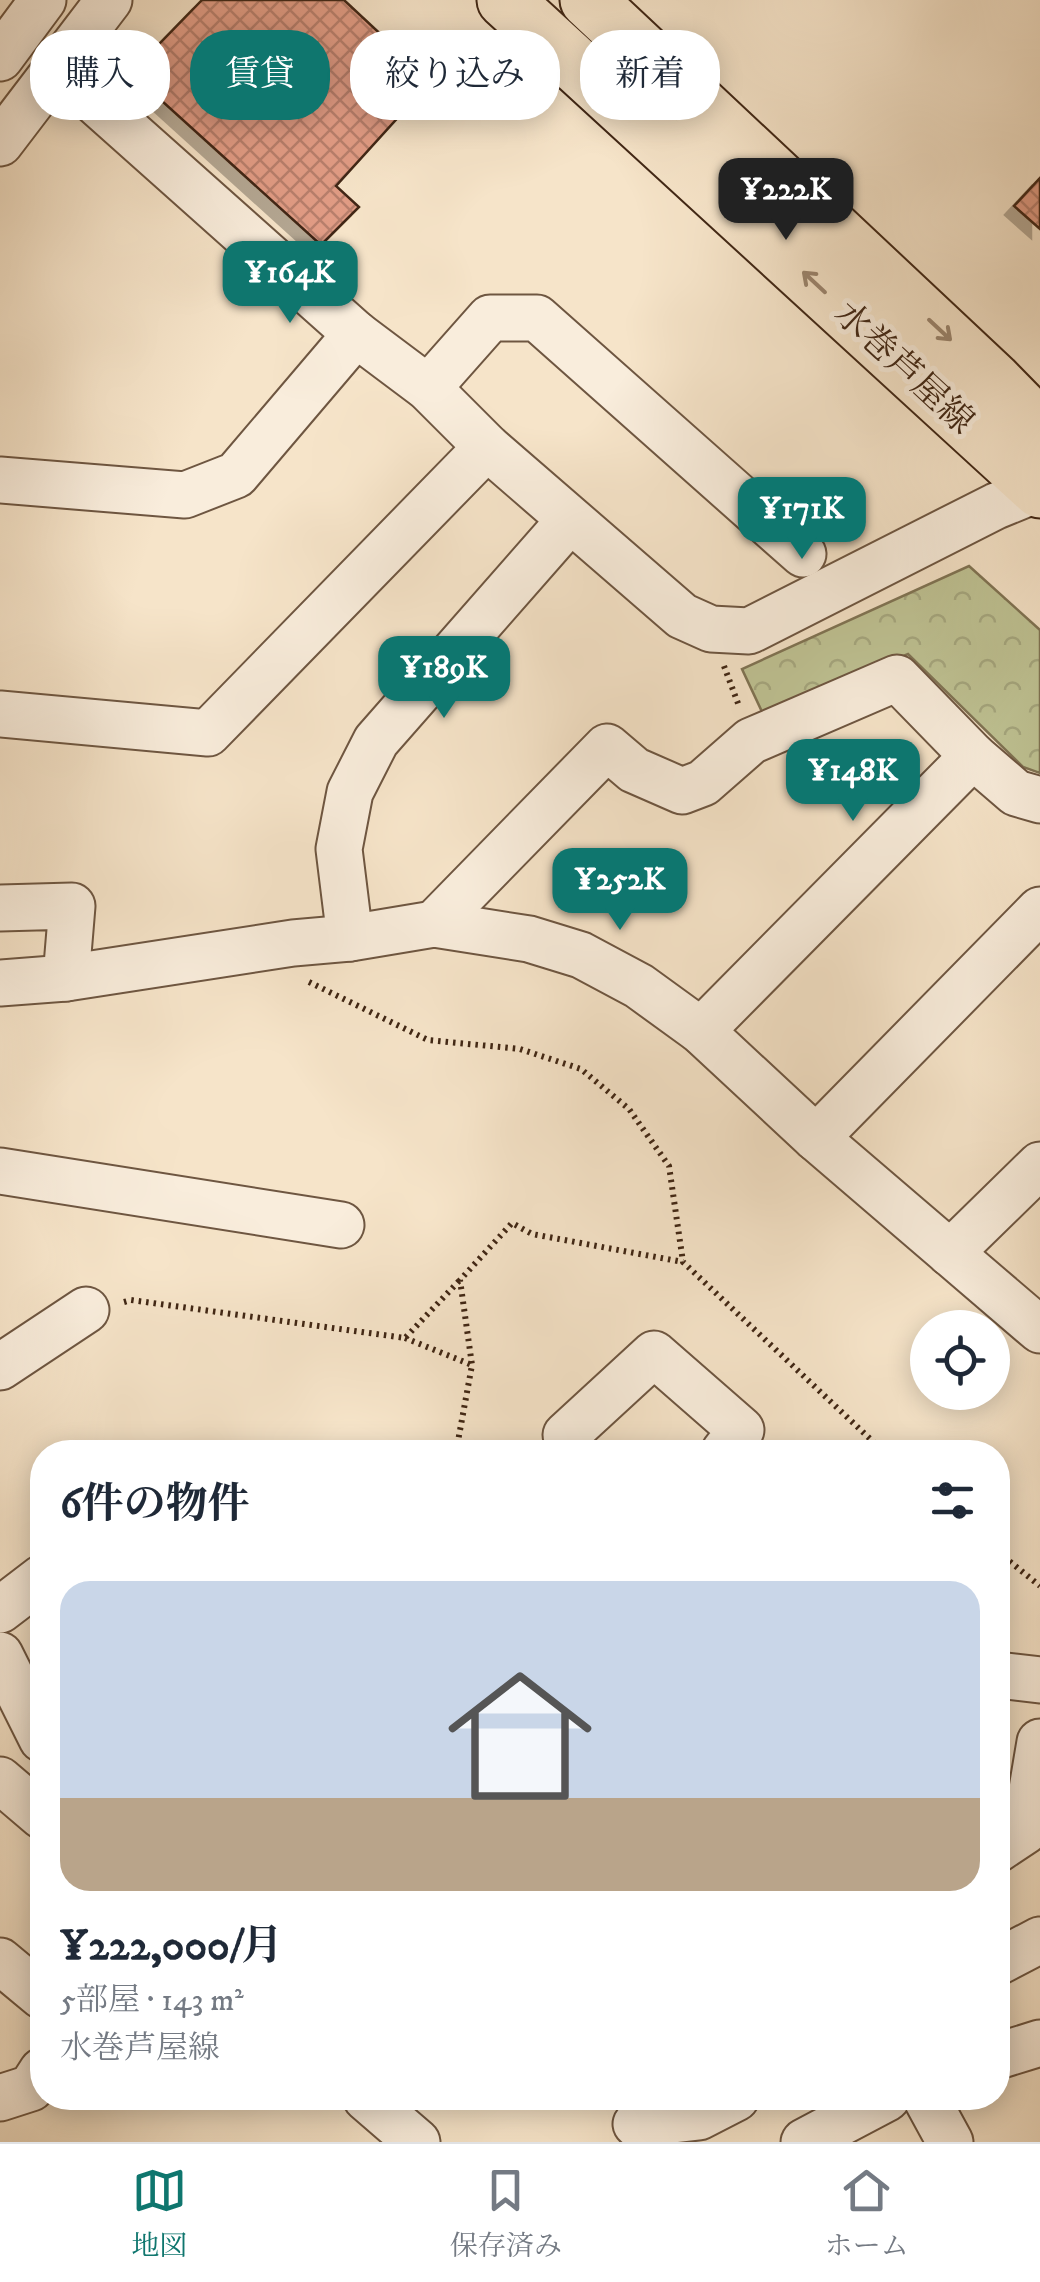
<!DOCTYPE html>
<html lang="ja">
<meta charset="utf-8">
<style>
:root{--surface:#fff;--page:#f6f6f7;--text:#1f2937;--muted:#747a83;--line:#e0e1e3;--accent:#0f766e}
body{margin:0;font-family:"IM FELL DW Pica","Noto Serif JP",serif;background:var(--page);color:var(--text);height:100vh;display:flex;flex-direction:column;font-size:38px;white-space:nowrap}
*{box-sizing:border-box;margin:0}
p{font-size:32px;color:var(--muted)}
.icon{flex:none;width:55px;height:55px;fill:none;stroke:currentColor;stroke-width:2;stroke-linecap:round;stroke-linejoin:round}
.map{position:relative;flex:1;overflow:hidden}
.panel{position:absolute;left:30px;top:1440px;width:980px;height:670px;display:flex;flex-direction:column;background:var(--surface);border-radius:40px;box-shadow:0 5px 25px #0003}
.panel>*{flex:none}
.hud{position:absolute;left:30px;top:30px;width:980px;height:90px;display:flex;gap:20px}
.controls{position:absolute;left:910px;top:1310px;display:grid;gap:20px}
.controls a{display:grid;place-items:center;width:100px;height:100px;border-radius:50%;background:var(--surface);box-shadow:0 5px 25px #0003;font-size:50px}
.price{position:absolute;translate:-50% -85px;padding:0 22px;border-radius:20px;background:var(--accent);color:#fff;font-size:32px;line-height:65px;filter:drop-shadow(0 2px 5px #0008)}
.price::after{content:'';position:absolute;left:50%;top:60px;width:30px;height:22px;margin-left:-15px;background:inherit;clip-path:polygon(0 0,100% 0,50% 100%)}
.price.on{background:#222;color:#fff}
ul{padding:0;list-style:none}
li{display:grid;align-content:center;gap:20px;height:530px;padding:0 30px}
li+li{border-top:2px solid var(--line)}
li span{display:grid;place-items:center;height:310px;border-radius:30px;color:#555}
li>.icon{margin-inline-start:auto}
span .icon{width:180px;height:180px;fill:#fffc;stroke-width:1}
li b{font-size:42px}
h2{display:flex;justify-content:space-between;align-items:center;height:120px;padding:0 30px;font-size:42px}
.tag{padding:0 35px;border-radius:40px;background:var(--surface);box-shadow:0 5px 25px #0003;font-size:35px;line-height:90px}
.tag.on{background:var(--accent);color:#fff}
.dock{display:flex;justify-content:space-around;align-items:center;height:140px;border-top:2px solid var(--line);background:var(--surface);font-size:28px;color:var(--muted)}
.dock a{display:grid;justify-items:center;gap:5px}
.dock .on{color:var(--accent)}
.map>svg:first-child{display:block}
.forest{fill:url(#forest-crowns);stroke:#807454;stroke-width:2.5}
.building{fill:url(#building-cross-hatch);stroke:#402614;stroke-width:2.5;filter:url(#shadow)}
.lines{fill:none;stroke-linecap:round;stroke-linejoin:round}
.minor-casing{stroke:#6e5641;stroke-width:49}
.major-casing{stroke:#402614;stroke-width:59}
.path{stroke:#402614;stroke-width:6;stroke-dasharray:2.5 5;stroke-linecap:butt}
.minor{stroke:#f9eddc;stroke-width:45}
.major{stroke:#f6e4c9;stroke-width:55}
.oneway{stroke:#9b856e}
.labels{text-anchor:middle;stroke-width:10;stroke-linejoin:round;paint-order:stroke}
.street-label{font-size:35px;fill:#402614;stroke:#f9eddc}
</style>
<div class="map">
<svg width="1040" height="2142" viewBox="0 0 1040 2142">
<defs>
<pattern id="forest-crowns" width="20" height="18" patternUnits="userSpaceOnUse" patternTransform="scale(2.5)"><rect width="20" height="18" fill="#bfc394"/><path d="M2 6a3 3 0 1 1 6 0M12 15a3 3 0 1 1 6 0" fill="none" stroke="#a5a77f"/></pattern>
<pattern id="building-cross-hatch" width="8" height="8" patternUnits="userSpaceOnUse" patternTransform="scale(2.5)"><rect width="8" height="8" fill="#e19c85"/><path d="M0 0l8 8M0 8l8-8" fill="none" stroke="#b87f6c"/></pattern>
<filter id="shadow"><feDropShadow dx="-9" dy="9" stdDeviation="0" flood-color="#0004"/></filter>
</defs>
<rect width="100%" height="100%" fill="#f6e4c9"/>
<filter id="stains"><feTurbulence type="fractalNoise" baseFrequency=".002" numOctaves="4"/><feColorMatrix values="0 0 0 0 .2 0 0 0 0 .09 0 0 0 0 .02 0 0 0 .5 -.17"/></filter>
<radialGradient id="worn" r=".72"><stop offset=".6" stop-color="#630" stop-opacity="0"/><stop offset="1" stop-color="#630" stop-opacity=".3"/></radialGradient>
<polygon class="forest" points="969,566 1040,630 1040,773 1023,767 908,654 764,716 742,669"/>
<g class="building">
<polygon points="202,0 344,0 431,81 336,186 359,207 321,245 131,73"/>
<polygon points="1040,178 1040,229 1014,206"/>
</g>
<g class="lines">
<defs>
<g id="minor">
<polyline points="0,58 43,0"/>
<polyline points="55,72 80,88 356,334 428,388 487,447 682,616 711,629 749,631 996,506 1040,488"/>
<polyline points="0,143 109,0"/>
<polyline points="428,388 490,318 537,318 803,554"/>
<polyline points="0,480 185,495 236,475 356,334"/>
<polyline points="0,714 208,733 487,447"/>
<polyline points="0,908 72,906 66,978"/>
<polyline points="434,924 607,747 634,770 682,791 703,783 751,741 897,678 973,756"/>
<polyline points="350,938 339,849 350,792 376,741 570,520"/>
<polyline points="0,983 66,978 293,943 350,938 434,924 529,939 581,955 639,986 701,1031 816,1138 1040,1330"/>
<polyline points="701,1031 973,756 1016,793 1040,800"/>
<polyline points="816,1138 1040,910"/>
<polyline points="0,1171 341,1225"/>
<polyline points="950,1253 1040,1165"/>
<polyline points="0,1367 86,1310"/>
<polyline points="566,1435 654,1354 741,1430 724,1452"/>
<polyline points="0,1610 42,1578"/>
<polyline points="0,1655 42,1739"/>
<polyline points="998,1675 1040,1680"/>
<polyline points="0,1780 42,1816"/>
<polyline points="998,1849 1025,1831 1040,1742"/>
<polyline points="0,1961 42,1996"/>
<polyline points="998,1962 1040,1940"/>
<polyline points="998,2056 1040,2043"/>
<polyline points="0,2098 31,2088 42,2071"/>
<polyline points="366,2098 417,2142"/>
<polyline points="926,2098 950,2142"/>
<polyline points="636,2124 699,2117 736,2098"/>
<polyline points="804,2142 887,2098"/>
</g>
<g id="major">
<polyline points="505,0 1040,490"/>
<polyline points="588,0 993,380 1040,428"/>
</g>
</defs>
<use href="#minor" class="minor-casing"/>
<use href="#major" class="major-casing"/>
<g class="path">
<polyline points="724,666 739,706"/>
<polyline points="309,982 428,1040 520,1049 581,1069 629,1109 669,1166 683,1262 884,1452"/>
<polyline points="124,1302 131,1300 405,1338 459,1281"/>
<polyline points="405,1338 472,1365"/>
<polyline points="456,1452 472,1365 460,1280 512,1223 532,1234 683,1262"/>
<polyline points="998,1552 1040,1586"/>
</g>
<use href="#minor" class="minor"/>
<use href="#major" class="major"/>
</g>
<defs><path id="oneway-shaft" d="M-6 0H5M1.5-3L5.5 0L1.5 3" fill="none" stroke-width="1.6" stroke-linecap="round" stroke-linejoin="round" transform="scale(2.5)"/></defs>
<g class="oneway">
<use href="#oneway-shaft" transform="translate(814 282) rotate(-137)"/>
<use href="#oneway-shaft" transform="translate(940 330) rotate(43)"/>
</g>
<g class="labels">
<g class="street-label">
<text transform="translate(905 367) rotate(43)" y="12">水巻芦屋線</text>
</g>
</g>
<rect width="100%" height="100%" filter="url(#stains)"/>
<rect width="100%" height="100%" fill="url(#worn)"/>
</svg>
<div class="controls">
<a><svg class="icon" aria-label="locate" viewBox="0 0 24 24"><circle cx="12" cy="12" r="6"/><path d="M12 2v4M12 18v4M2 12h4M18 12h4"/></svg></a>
</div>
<b class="price on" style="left:786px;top:243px">¥222K</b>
<b class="price" style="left:290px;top:326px">¥164K</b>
<b class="price" style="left:802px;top:562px">¥171K</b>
<b class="price" style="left:444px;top:721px">¥189K</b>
<b class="price" style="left:853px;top:824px">¥148K</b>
<b class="price" style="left:620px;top:933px">¥252K</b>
<div class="hud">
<a class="tag">購入</a>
<a class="tag on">賃貸</a>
<a class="tag">絞り込み</a>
<a class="tag">新着</a>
</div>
<section class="panel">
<h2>6件の物件<svg class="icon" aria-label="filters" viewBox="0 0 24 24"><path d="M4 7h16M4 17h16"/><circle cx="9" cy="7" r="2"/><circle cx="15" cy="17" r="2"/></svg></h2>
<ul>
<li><span style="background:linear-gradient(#c9d6e8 70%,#b9a48a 0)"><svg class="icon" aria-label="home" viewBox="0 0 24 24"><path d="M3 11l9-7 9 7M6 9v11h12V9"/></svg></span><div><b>¥222,000/月</b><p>5部屋 · 143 m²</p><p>水巻芦屋線</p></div></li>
</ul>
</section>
</div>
<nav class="dock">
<a class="on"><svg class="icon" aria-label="map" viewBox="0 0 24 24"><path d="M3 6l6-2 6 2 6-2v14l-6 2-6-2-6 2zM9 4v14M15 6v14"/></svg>地図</a>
<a><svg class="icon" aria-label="saved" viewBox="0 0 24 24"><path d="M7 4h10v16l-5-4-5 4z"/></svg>保存済み</a>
<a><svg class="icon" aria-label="home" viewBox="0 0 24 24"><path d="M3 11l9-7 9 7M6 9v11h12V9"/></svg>ホーム</a>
</nav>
